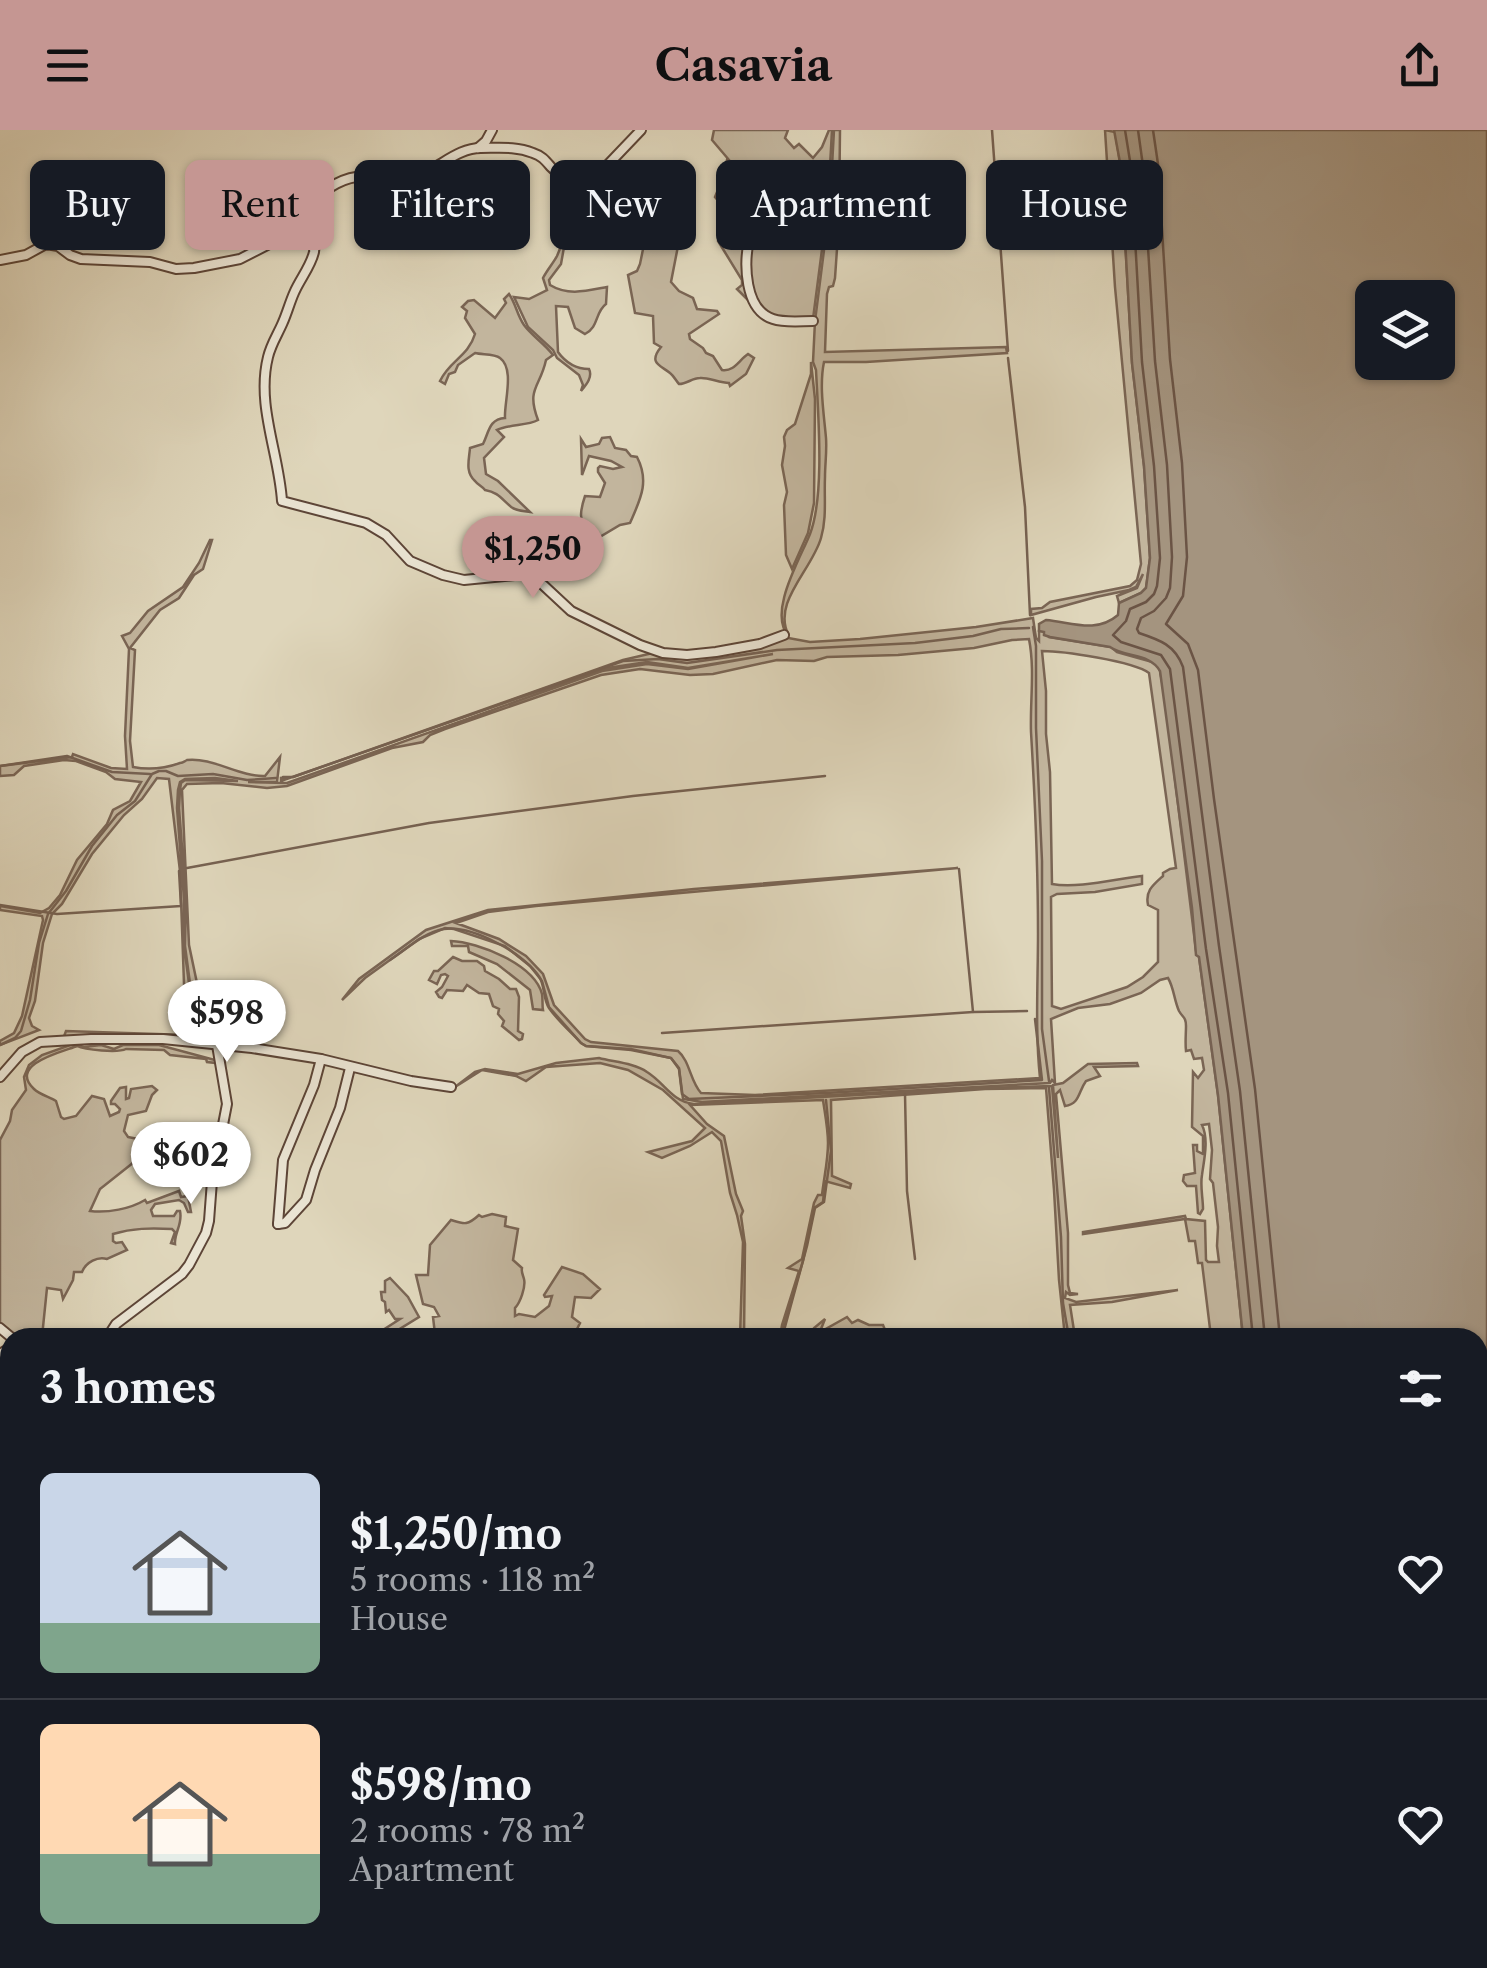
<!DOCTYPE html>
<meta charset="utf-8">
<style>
:root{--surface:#171b24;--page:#242831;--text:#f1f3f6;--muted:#9ea1a6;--line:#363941;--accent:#c59692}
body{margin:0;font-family:"Libre Caslon Text",serif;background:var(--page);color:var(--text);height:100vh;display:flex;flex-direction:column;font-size:38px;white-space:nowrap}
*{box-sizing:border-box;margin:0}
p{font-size:32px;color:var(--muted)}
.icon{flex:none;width:55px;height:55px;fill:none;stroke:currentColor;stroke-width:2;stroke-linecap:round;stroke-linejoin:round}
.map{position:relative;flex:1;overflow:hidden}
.details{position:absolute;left:0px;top:1198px;width:1488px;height:642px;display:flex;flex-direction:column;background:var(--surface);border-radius:30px 30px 0 0;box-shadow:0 2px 8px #0004}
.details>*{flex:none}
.guide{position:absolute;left:30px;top:30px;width:1428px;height:90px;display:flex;gap:20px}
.tools{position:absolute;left:1355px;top:150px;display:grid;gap:20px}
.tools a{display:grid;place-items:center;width:100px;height:100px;border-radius:15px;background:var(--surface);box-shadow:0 2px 8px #0004;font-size:50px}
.price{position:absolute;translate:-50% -85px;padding:0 22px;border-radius:35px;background:#fff;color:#222;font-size:32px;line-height:65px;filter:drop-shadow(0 2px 5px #0008)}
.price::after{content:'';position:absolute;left:50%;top:60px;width:30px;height:22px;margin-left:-15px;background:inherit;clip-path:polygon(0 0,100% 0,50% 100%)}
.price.current{background:var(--accent);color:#111}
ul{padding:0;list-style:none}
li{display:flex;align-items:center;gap:30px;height:250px;padding:0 40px}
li+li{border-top:2px solid var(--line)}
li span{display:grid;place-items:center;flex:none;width:280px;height:200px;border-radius:15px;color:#555}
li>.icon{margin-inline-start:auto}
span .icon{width:120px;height:120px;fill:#fffc;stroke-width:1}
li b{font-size:42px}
h2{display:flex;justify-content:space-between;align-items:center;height:120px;padding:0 40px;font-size:42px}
.tag{padding:0 35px;border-radius:15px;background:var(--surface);box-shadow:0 2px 8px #0004;font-size:35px;line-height:90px}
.tag.current{background:var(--accent);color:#111}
header{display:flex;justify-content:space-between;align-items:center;height:130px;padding:0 40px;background:var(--accent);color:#111;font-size:45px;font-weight:700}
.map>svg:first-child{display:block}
.green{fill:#c2b59d;stroke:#7a6554;stroke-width:2.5;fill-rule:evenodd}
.water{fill:#a4947f;stroke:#766151;stroke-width:2.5;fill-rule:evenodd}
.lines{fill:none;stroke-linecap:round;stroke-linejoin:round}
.shore{stroke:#6b5445;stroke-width:2.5}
.stream{stroke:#766151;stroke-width:2.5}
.street-casing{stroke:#5d4537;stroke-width:12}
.street{stroke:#eae4d3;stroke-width:8}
</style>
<header><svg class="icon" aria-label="menu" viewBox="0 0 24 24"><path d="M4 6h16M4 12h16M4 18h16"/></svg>Casavia<svg class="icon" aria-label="share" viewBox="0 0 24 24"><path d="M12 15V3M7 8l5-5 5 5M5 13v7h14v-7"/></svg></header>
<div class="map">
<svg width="1487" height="1838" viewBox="0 0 1487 1838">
<rect width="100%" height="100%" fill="#dfd6bb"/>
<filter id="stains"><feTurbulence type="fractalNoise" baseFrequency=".002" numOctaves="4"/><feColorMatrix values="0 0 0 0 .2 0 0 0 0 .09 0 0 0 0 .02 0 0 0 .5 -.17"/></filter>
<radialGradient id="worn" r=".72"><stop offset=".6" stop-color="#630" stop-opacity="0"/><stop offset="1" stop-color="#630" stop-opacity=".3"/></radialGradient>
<g class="green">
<path d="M714,0H788L785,8L794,18L799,14L813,28L822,17L829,0H832L828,73L813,189C801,189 783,191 773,186C736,167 751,107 758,74L771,73L772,79L776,78L775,64H770V68L758,70L756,58L752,57L712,10Z"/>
<path d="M834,0H840L839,90L835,148L833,156L829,157L827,164L825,222L1006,217L1007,223L866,232H824C819,256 824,284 826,308C827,321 825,334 825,347C824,367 827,388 821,408C812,440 771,473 789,506C767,484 800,429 810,404C825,365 818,283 816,240L813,232L815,191L830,73Z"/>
<polygon points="1105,0 1115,2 1121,38 1132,233 1144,336 1150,428 1146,458 1141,463 1119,473 1117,466 1137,458 1143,444 1136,457 1129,460 1096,467 1031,485 1031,479 1042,478 1050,472 1130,456 1137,450 1141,434 1115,157"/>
<polygon points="727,30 749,56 746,58 748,72 753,76 755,89 747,147 759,181 737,159 742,155 742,150 718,111 719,105 730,85 715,67 722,50"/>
<path d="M601,45L593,53C577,54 575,60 567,73L574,77L575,81L566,106L561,134L549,150L550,155C568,166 586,161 607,157L606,174C595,182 599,197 585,204L575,198L568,177L556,176L558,222C566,233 576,239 589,239C593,247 586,255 581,261L583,255L579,245L557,228L553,220L528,197L514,167L529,169L547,160L543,148C547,140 554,132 557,126C564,111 567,88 564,73L572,51Z"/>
<path d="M651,80L680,93L674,95L678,116L671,152L679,161L693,168L697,179L717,181L719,184L689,204L690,209L703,218L706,223L713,226L722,240C734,242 739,230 748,224L754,228L746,244L730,256L729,253C720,253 707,247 700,248C692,248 687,254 679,254C676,251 674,246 670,243C660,235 648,233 661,217L654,213L653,186L635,183L628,145L637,141L640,134Z"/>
<path d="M509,164C516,174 517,185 524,195C532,206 545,214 553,225L546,230C540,258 526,258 538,290C527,296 510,294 497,300L504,307L484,328L486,344L498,351L530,382C523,381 514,381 509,375C501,368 497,362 485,360C482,356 478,355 475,351C465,342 469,330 470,318L483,314C489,302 489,289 505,288C504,272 515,239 500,228C494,223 482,225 475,223L458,235L455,242L449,244L445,254L440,251C450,230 468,227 475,204L465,188L467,181L462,177L468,171L474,170L495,188L506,173L504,169Z"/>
<polygon points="811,232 815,269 814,373 808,403 792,439 786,425 784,375 787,362 782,335 785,316 784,307 787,300 795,294 811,244"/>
<path d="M610,307L615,318L626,320L631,326L637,327C650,352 640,370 630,393L620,395L598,408L584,399C579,388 581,378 585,366L600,367L605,353L598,342V338L600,336L613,339L622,337L611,331L589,326L582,345L581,309L586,317L599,314L602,308Z"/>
<path d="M210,410H212L203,439L194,445L179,468L160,480L130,518L135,520L130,611L133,637C148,640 166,638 180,633C183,633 185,631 187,630C212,627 240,647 265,646L280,627L277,652H248L287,653L602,541L647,534L688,539L773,524L688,538L647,532L601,539L281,651V648L293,647L623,530L657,522L675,526L783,507L810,512L860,509L976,497L1033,488L1036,508L1039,511V501H1044L1049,507L1111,517L1117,522L1156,533L1160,541L1165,568L1196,821L1199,827L1218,965L1243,1207H1211L1202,1133H1198L1195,1111H1189L1185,1089L1083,1104V1102L1185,1086L1186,1089L1205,1091L1206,1130L1208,1132H1219L1217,1116L1218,1097L1213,1053L1210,1049L1212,1020L1209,994L1202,995C1209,1009 1204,1030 1202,1045C1200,1056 1203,1068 1203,1079L1200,1084L1198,1083L1196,1056H1187L1183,1051L1184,1045L1195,1043L1193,1015H1197V1021L1203,1024V1006L1192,997L1193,942L1198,948L1204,940L1202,928L1194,929L1191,920L1186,921C1185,912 1186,904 1186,896C1186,887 1183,888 1179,881C1174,870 1174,858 1168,848L1160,850L1141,863L1110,874L1078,878L1051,889L1055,953L1052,950L1050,953L702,972L683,969L679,938L671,928L631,919L586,916L581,913L549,877L542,851L530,836L505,816L454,799L445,798L419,809L365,848L342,870L359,849L426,800L488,780L694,759L958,738L536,776L488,782L456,793L499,809L526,826L543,844L554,875L585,909L591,912L678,921C690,931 690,951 701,963L755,965L1040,948C1035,901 1038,852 1038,803C1038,736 1035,669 1031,602C1030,570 1035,540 1029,509L1012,510L974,518L898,525L827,527L814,531L777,530L713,544L690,545L640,539L601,545L445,599L430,605L423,612L392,618L287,656L267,658L221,653L187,654L182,660L189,815L198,858L200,890L243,908L244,916L197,910L191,906L193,876L185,816L186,769L179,678L180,660L181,653L185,650L238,651L215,648L185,649L180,652L178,660L177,678L184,769V816L192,876L188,909H63L66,901L187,905L188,884L185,882L180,741L169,649L157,648L142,669L124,685L92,724L62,774L52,784L43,813L35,871L29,888L32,896L39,900L0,915V911L14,903L22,886L43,790L42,786L0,780V776L40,783L49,778L60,765L77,730L107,694L113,680L130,671L141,652L115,649L106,642L76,631L64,630L24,636L14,645L0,646V636L72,627L73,624L111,638L127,639L125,606L129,519L122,506L130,503L148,481L183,457L199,433ZM1042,521C1062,521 1133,531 1149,543L1176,738L1170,739L1163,743V746C1153,755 1145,761 1148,775L1158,780V832L1143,847L1127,857L1061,879L1052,876L1051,767L1057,764L1095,762L1142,754V746C1116,749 1076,759 1052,754L1050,642L1046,604V561Z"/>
<path d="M451,811C478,812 534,834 542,864C543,869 542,875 543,880L533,879L530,860L497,834L469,822L468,816H452Z"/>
<polygon points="453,827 462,831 477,831 484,836 485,841 499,849 510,859 516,859 519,867 518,901 523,904 522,909 519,910 502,896 504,891 498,884 499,879 493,876 489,864 479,863 467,855 463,861 447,860 442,868 439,867 436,862 442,857 448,846 445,844 441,845 437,854 429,850 434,841 438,841"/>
<path d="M73,914L84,917L101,915L114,919L123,915H159L215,930L216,933L207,932L206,929L170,925L164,920L126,919C118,923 85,920 77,916C65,921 7,934 34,959C39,964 49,967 56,971L61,987L64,989L76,986L92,966L104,969L110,986L119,982L120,979L115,974H111V971L120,958L126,957V969L129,968L131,959L152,956L157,960L152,965L146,981L128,985L124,1001L128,1007C140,1010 152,1009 158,1019L166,1022L165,1025L162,1026L148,1021L100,1059L90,1081C108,1083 130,1079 145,1070L147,1073L179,1061L181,1067L188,1066L191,1082H188L184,1073L179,1070L155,1074L151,1080L153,1086H174L177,1081H180C183,1094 174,1103 175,1114L171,1113L175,1102L172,1099C150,1098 133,1098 113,1104V1111L116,1113L122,1112L127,1120L107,1129C98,1126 86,1132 82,1142H74L73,1150L63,1169L61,1160L47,1158L42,1207H13L0,1197V1010L10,991L12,980L26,960L24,947L29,935L42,925Z"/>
<path d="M599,928C614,932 634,933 647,942C665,953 671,971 694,974L985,958L1052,956L1058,1028L1053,955L1063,953L1088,934L1137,933L1138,936L1094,937L1100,946L1086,951C1078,962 1080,974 1065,976L1060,960L1056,964L1068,1103V1155L1070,1163L1078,1164L1070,1165L1066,1162L1065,1168L1076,1172L1178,1160L1112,1172L1070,1175L1075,1207H1065L1059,1150L1054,1060L1046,958L985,959L831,970L832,1046L851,1054L850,1058L825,1051L823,1072L814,1078L803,1131L780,1207L782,1195L799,1141L788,1138L802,1129L814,1073L818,1065H822C824,1047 828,1031 828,1013C828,999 825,984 823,970L690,975L707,994L724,1006L736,1064L743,1081L741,1086L745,1114L744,1207H740L743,1112L737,1085L730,1063L721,1011L712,1002L690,1016L662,1028L648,1022L692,1011L705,998L663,960L628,940L600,933L546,937L526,951L516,946L482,940L455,957L475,942L485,939L518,944L556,933Z"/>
<path d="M492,1084L506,1087L505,1096L518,1099L513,1130L522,1138C521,1142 523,1145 524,1149C526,1157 520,1173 515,1178V1186L519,1184L535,1187L549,1176L552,1166L545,1167L544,1165L562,1137L583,1144L600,1159L591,1168L575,1167L572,1187L580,1193L575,1203L579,1207H430L435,1204L433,1187L439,1186L434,1177L423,1174L416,1145H428L430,1115L451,1090C464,1094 467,1096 479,1085L482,1087Z"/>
<polygon points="390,1148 408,1167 419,1187 393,1203 372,1207 400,1189 395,1189 389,1180 386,1182 385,1172 382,1170 381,1162 385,1162 385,1151"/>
<polygon points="847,1187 852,1193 858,1190 869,1195 883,1195 888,1207 808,1207 814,1198 825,1189 821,1199 822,1201"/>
<path d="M10,1219V1345L8,1352L4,1353L5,1357L10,1358C10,1364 11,1369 10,1374C7,1388 0,1396 6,1411H10V1434L7,1437H0V1431L5,1425L0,1422V1225Z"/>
<polygon points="472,1830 475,1830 477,1837 486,1836 488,1830 499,1832 501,1830 901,1830 903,1838 471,1838"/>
</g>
<path class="water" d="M1114,0H1487V1838H1317L1316,1830H1478V1208L1243,1207L1218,965L1199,827L1196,825L1192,778L1160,541C1150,523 1126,528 1110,517L1050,507L1044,505V502L1039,501V494L1046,490C1071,492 1096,504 1118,485L1119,473L1141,463L1146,458L1150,428L1144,336L1132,233L1121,38ZM1372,168H1438V232H1372Z"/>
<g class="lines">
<g class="shore">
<polyline points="1125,0 1131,37 1142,232 1154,336 1160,428 1157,456 1154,464 1146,472 1130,479 1126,491 1113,505 1121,512 1161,525 1170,539 1206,819 1228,963 1253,1208"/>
<path d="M1138,0L1143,36L1155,231L1167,335L1172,427L1170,458L1166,468L1154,481L1141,488L1137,499L1139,503C1160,510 1175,515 1183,537L1219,816L1240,961L1265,1208"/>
<polyline points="1153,0 1158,34 1170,229 1182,333 1187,427 1183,466 1166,494 1188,514 1198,540 1214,669 1255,959 1280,1208"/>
</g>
<g class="stream">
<polyline points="992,0 1008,221"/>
<polyline points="1008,228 1025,377 1030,485"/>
<polyline points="1033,497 1036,516 1036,598 1042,731 1042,899 1049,951"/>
<polyline points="0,636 67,626 112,642 150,644"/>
<polyline points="283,647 293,647 623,531 658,529 687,533 777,520 915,513 973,506 1001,499 1029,498"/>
<polyline points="187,738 429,693 633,666 825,646"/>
<polyline points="959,739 973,882 1027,881"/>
<polyline points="0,775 57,784 181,776 179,741"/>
<path d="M390,830C406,820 424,802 444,799C472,795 526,824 540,848C545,857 543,869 549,878C558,891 571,902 581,913L586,916L631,920L671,928L679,939L682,964L689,969L826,963L1042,950L1035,889"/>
<polyline points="662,903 973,882"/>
<polyline points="0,915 15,908 21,901 30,870 39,813 48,784 66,761 92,716 117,685 135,671 152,644 159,641 166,641 178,646 213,644 247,650 276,648"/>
<polyline points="1049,958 1061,1107 1063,1173 1069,1208"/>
<polyline points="905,964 907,1061 915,1129"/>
<polyline points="782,1208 807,1116 815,1078 824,1072 831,1021 826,970"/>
<polyline points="1078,1830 1079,1838"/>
<polyline points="365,1838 368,1830"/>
</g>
<defs>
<g id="street">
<path d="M641,0L600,43C583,48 564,52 551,37C545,30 542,26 533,23C516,16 499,18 481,18C457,18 440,38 418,45C387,54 363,35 329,58C305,75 318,99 314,122C311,136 300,149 294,163C290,172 287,183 283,192C278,204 271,214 268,227C256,275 279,323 282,371L366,393L386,405L410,431L443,445L464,450L524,444L542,454L571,481L640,515L663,523L687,525L716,522L760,514L784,505"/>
<polyline points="478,18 486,11 492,0"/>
<path d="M757,70C757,85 752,95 749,110C744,133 744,180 773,189C785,193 800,191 813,191"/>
<polyline points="0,130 26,125 46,114 58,116 70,125 81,129 150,132 176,139 194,138 240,129 281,108 299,102 313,101"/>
<polyline points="0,947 22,922 40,912 91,909 163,909 252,918 321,929 411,951 451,957"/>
<polyline points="278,1094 285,1093 306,1070 315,1040 340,978 350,938"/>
<polyline points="278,1094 283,1030 314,955 321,929"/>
<polyline points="0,1198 12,1208"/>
<polyline points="107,1208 116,1194 182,1144 189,1135 206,1103 209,1091 212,1051 227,974 217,915"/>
<polyline points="0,1224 10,1218"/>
<polyline points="0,1559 10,1582"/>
<polyline points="190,1830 197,1838"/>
<polyline points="298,1830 312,1838"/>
<polyline points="902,1830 904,1838"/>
</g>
</defs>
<use href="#street" class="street-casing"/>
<use href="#street" class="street"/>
</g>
<rect width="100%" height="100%" filter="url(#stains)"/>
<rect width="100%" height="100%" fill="url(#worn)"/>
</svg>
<div class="tools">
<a><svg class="icon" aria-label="layers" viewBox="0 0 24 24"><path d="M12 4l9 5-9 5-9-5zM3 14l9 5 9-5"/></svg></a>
</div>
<b class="price current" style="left:533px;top:471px">$1,250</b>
<b class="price" style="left:227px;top:935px">$598</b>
<b class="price" style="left:191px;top:1077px">$602</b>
<div class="guide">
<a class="tag">Buy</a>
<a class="tag current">Rent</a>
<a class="tag">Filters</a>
<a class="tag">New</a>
<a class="tag">Apartment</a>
<a class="tag">House</a>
</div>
<section class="details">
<h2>3 homes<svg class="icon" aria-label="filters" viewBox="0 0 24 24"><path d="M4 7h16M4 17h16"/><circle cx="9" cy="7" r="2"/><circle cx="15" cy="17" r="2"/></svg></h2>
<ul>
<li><span style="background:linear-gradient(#c9d6e8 75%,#7fa58c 0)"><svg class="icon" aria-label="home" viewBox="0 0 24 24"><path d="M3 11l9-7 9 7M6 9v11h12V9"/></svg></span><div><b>$1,250/mo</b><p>5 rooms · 118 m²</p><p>House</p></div><svg class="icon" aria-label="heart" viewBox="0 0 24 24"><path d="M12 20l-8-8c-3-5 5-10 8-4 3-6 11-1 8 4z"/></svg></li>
<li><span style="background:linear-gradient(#ffd9b3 65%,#7fa58c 0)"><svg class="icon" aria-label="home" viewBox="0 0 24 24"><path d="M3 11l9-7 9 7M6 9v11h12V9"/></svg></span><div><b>$598/mo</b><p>2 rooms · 78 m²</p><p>Apartment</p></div><svg class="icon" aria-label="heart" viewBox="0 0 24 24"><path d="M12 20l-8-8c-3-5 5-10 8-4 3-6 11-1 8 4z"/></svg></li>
</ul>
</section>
</div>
